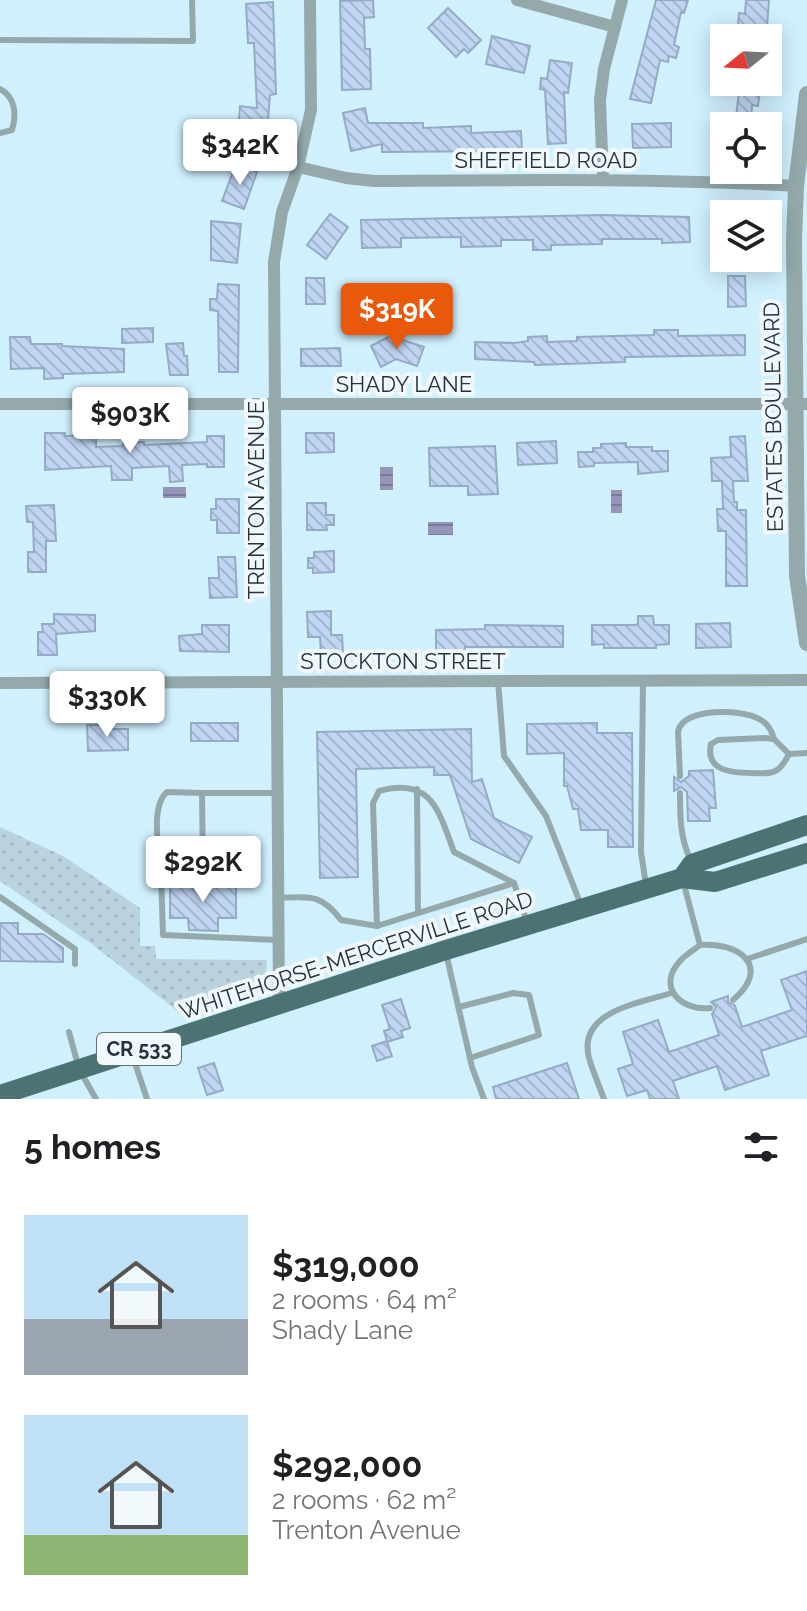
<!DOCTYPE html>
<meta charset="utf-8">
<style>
:root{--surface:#fff;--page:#f2f2f2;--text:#202124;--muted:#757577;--accent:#ea580c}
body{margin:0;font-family:Raleway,sans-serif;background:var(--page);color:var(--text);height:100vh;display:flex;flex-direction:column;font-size:30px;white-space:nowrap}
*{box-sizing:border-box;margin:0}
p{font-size:26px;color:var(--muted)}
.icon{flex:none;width:44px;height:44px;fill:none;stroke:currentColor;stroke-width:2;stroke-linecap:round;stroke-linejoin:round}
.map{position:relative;height:1099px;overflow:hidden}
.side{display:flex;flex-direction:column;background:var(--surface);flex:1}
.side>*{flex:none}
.needle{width:52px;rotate:252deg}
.controls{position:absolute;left:710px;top:24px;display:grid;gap:16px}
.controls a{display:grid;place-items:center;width:72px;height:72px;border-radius:0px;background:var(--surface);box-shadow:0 4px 20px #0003;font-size:40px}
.price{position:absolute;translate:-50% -68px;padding:0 18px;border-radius:8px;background:#fff;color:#222;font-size:26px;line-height:52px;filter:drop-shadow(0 2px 4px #0008)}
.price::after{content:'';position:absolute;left:50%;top:48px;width:24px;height:18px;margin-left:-12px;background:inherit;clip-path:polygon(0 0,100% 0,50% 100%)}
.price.current{background:var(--accent);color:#fff}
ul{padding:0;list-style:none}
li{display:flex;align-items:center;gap:24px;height:200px;padding:0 24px}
li span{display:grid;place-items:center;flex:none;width:224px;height:160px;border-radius:0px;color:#555}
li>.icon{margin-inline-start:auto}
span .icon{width:96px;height:96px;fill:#fffc;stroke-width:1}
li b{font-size:34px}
h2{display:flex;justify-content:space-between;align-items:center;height:96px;padding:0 24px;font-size:34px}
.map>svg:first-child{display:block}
.grass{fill:url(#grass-dots)}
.water{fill:url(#water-rules)}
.building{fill:url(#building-back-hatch);stroke:#95aac6;stroke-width:2}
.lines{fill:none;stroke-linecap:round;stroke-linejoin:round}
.service{stroke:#95a9aa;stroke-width:6}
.minor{stroke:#95a9aa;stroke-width:12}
.tertiary{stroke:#95a9aa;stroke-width:16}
.primary{stroke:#4c7374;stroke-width:20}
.labels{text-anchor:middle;stroke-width:8;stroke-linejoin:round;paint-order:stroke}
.shield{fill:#f1f8fc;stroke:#626f75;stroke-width:2}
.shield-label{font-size:20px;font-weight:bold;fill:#25343b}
.street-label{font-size:22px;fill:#25343b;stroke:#f1f8fc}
</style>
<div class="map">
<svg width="807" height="1099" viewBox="0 0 807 1099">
<defs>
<pattern id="grass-dots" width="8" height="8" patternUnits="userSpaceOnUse" patternTransform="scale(2)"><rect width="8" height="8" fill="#bad3df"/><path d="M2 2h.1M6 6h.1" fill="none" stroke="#a0b6c0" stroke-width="1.8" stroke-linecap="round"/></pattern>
<pattern id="water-rules" width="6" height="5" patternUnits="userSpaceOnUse" patternTransform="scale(2)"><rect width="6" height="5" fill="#9495b8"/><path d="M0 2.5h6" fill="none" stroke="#797a97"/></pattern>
<pattern id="building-back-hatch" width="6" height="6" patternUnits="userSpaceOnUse" patternTransform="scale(2)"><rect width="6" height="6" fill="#bfd5f2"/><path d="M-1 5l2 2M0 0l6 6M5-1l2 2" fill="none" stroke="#a4b7d0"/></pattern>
</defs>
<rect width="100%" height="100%" fill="#d1f0fe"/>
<polygon class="grass" points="0,827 63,856 140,908 140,946 155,946 156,959 267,960 266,976 255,996 189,1020 89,942 0,881"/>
<g class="water">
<rect x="380" y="467" width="13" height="23"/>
<rect x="163" y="487" width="23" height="11"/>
<rect x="611" y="490" width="11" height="23"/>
<rect x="428" y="522" width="25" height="13"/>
</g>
<g class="building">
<polygon points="373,0 374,17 364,18 365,49 370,49 371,89 342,90 340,1"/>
<polygon points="656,0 688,0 684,13 681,12 674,45 679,47 676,58 669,56 668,62 660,60 651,103 630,99"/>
<polygon points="746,0 769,0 767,27 762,27 761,38 737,38 739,13 745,14"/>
<polygon points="273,2 276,94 270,95 265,155 240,152 242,146 237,146 240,106 257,108 254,43 248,43 246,4"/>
<polygon points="448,8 481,40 468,53 464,49 456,57 428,28"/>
<polygon points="492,36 530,46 524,73 486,64"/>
<polygon points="550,60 572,63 568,93 564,92 566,143 548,144 545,90 540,89 541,78 547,79"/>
<polygon points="740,82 761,82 758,106 752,105 751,126 735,126"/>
<polygon points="365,108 368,123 423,123 423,128 471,126 471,133 521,131 522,151 382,152 382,144 351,151 343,113"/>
<polygon points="671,123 671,147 633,148 632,124"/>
<polygon points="236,164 257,172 244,209 222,201"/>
<polygon points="330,214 348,227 326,259 307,245"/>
<polygon points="601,215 689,217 690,242 662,243 662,239 602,239 602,244 551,245 551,250 533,250 533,240 501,240 501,246 461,247 461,237 401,238 401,247 362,248 361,220"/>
<polygon points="211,221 241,224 237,263 211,260"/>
<polygon points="728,276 745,276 746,306 728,307"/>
<polygon points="306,278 324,278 325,304 306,304"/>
<polygon points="218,284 239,285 238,372 219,372 218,311 210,310 210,299 217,299"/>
<polygon points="153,328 153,342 122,343 122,329"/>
<polygon points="654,330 678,330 678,336 745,335 745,355 625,357 625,362 535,365 534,362 475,359 475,342 515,343 528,341 528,337 547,336 547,342 577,341 577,337 654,335"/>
<polygon points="390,336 424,347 417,366 396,359 381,367 371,346"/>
<polygon points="10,337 30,337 31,344 62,344 62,346 124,349 124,372 63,374 63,378 44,379 44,368 11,369"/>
<polygon points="183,343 184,356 187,356 188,375 170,375 166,344"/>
<polygon points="340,348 341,366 301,366 301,349"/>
<polygon points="45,433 65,433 65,436 96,435 96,447 123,446 123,443 144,442 144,445 207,442 207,436 224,436 224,467 207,467 207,464 182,465 183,481 170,482 169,466 132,468 132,480 112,480 111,466 45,470"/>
<polygon points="306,433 334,433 334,452 306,453"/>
<polygon points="745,436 748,481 733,481 734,502 737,502 737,510 746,510 747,586 726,586 726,531 718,531 717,509 723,509 722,481 712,481 711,458 731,457 730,437"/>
<polygon points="556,441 557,463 518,465 517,443"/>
<polygon points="626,443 626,447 652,447 652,451 668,451 668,471 638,474 638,462 594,463 594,466 579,467 578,452 593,452 593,448 601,448 601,444"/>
<polygon points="495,446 498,494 468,495 468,486 430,486 429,448"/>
<polygon points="216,499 239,499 239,533 217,533 217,520 211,520 211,509 216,509"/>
<polygon points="307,503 326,503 326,515 334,515 334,525 326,525 327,530 307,530"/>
<polygon points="54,505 56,541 46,541 46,572 28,572 28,552 34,552 33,522 27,522 26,506"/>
<polygon points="334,551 334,572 313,573 313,568 308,568 308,558 314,558 314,552"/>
<polygon points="218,557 235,557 237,597 210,598 209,578 219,578"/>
<polygon points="331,611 331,635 342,635 343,653 321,654 320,637 308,637 307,612"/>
<polygon points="54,614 95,615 95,631 56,634 57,655 38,655 38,632 43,632 42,624 54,624"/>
<polygon points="638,616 653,616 654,625 669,625 669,644 656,645 656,648 604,648 604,644 592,645 592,625 635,625 638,624"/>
<polygon points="730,623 731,647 696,648 696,624"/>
<polygon points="202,625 229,625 229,652 180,651 179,636 202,634"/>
<polygon points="485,625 563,626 563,647 465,647 465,651 436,652 436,630 485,629"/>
<rect x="191" y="723" width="47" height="18"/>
<polygon points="597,723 597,733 632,733 633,847 608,847 608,830 581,830 578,809 573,809 567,786 564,786 564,753 527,754 527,724"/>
<polygon points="87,725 109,725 109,729 128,729 128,750 88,751"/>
<polygon points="471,729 472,782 482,779 494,818 532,837 519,863 471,839 450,775 434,775 434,767 356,769 358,877 320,878 317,732"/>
<polygon points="713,770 716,808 709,808 710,821 688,821 687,792 681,787 674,791 674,777 681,782 689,776 689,771"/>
<polygon points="236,883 236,918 218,918 218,931 189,930 188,918 170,918 170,884"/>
<polygon points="0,923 18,923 18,934 43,934 63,948 63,962 0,961"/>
<polygon points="807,971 807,1036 761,1051 769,1075 725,1090 717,1066 673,1081 679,1099 650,1099 647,1090 627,1096 618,1069 633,1064 623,1032 658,1020 669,1052 719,1035 712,1014 716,1007 711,1002 728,996 728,1002 735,1006 742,1027 792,1010 781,980"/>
<polygon points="401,999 410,1028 401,1031 403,1037 387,1042 392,1056 377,1061 372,1046 387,1041 384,1031 390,1029 382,1005"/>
<polygon points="214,1063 223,1090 207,1095 198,1068"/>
<polygon points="567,1063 579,1099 496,1099 493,1087"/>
</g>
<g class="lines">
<g class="service">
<polyline points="0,40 193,41 192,0"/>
<path d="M0,89C15,97 17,114 12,130L0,133"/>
<polyline points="498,681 504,756 546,816 581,905"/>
<polyline points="643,681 641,852 646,885"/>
<path d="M765,738L774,739L789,754C786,760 783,766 777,770C770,775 760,773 751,773C732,773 705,771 711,744L718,740Z"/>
<polyline points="789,754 807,753"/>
<path d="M680,776L678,731C684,707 742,709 759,719C768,723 772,731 774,739"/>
<polyline points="417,789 418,913"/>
<polyline points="277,793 202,793 203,871 161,873 163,935 278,940"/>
<path d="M680,793C680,816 680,837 690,859"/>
<path d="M161,873C159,852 150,806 167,792L202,793"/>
<path d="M683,881L700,945C740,942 772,967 733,1000"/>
<polyline points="0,897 75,949 75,964"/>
<path d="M278,898C309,897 321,893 341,920L377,926L373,803L379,791C432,776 439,812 454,852L514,883L527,922"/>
<polyline points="377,926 514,883"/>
<path d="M700,945C694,950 685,955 680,961C656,987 681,1011 710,1008"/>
<polyline points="446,953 472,1067 484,1099"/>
<polyline points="747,959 807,939"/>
<polyline points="459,1007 513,993 529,995 539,1035 470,1058"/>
<polyline points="69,1032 79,1069 96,1099"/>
<polyline points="133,1057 147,1099"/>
<path d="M604,1099C599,1085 593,1072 589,1058C577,1011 640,1003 672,993"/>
</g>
<g class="minor">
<polyline points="517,0 615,27"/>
<path d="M298,167L346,178L374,181C515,180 655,178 796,186"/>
<polyline points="603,180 600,100 604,69 622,0"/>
<polyline points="0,404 807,404"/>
<polyline points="0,683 807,680"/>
<polyline points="279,1004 274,262 282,212 298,167 311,110 310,0"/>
</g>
<polyline class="tertiary" points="807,94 796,186 794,240 797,576 807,643"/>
<g class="primary">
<polyline points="682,878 692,864 807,825"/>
<polyline points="0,1095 446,950 682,878 715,882 807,853"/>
</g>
</g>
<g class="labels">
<rect class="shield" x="97" y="1033" width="84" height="32" rx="6"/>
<g class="shield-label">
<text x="139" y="1056">CR 533</text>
</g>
<g class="street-label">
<text x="546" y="168">SHEFFIELD ROAD</text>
<text x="404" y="392">SHADY LANE</text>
<text transform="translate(773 417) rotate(-91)" y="8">ESTATES BOULEVARD</text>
<text transform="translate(256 500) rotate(-90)" y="8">TRENTON AVENUE</text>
<text x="403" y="669">STOCKTON STREET</text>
<text transform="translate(356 955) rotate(-18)" y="8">WHITEHORSE-MERCERVILLE ROAD</text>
</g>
</g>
</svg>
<div class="controls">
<a><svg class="needle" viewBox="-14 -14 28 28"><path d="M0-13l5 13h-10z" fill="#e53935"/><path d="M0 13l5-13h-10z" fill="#757577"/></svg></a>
<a><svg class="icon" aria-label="locate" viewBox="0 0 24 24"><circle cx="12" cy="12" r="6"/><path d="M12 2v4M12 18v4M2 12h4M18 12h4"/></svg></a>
<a><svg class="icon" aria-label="layers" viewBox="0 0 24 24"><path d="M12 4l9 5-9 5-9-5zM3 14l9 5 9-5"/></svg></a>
</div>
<b class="price" style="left:240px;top:187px">$342K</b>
<b class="price current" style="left:397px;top:351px">$319K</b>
<b class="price" style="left:130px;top:455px">$903K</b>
<b class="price" style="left:107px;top:739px">$330K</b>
<b class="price" style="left:203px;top:904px">$292K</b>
</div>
<section class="side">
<h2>5 homes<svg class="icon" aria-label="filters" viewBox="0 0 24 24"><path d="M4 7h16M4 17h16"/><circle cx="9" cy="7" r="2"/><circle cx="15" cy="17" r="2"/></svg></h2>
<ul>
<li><span style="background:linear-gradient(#bfe0f5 65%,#9aa5b1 0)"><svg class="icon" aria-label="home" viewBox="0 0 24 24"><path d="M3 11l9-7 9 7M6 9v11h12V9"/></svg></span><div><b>$319,000</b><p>2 rooms · 64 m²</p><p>Shady Lane</p></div></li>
<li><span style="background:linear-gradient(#bfe0f5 75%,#8fb573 0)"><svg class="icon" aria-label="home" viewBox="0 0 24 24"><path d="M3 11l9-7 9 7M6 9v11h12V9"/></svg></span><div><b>$292,000</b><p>2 rooms · 62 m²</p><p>Trenton Avenue</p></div></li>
</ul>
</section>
